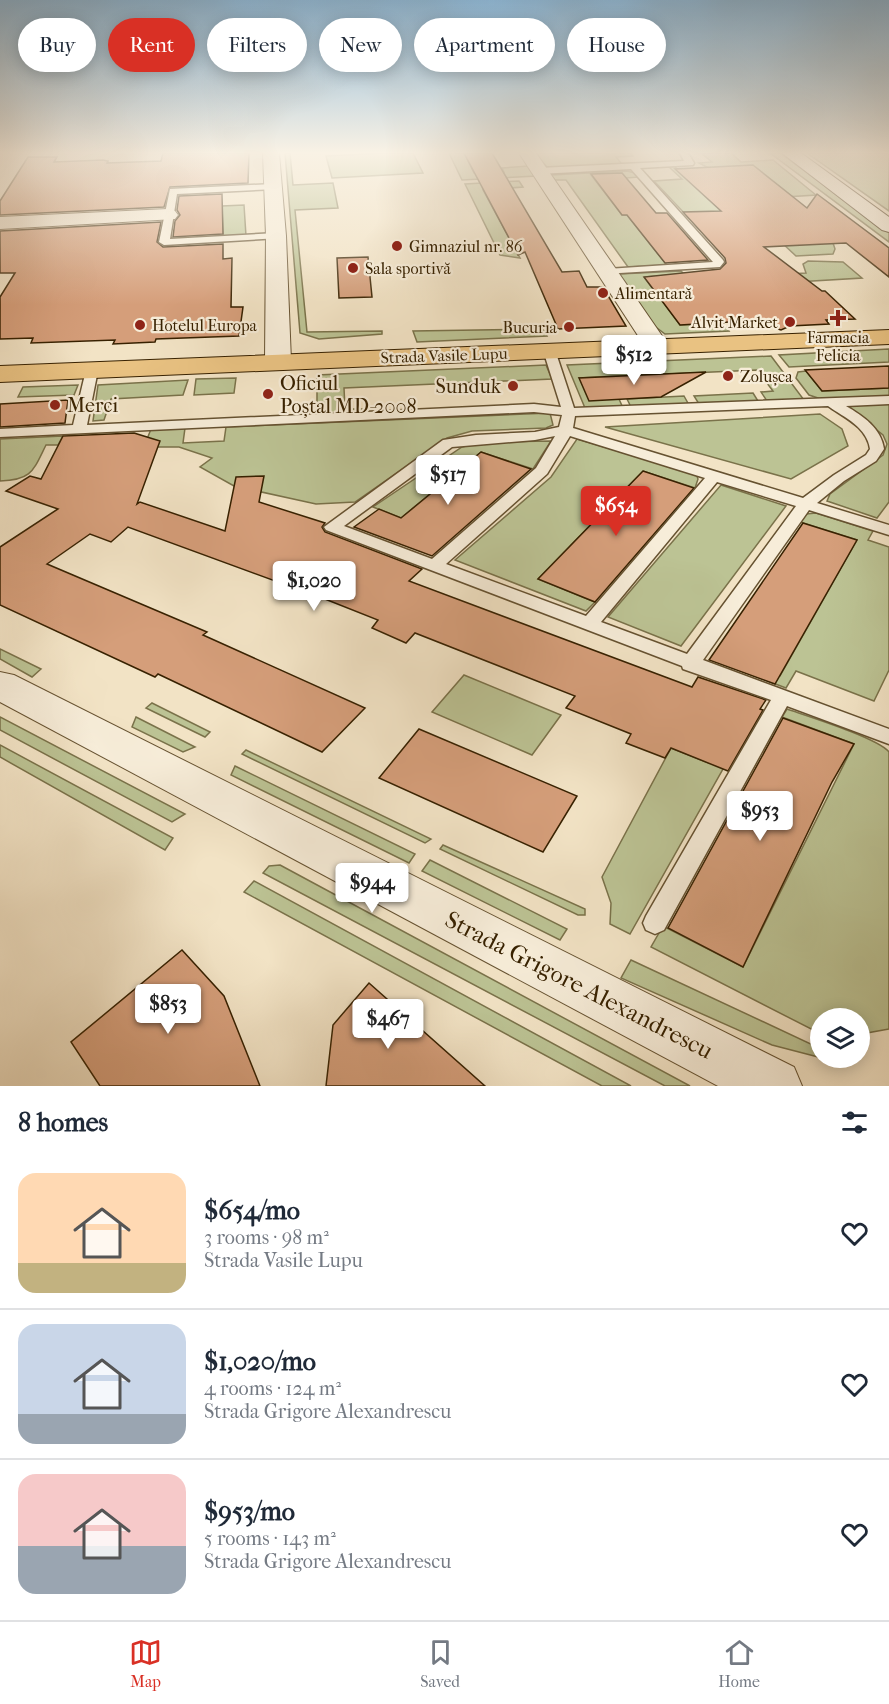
<!DOCTYPE html>
<meta charset="utf-8">
<style>
:root{--surface:#fff;--page:#f2f2f3;--text:#1f2937;--muted:#747a83;--line:#e0e1e3;--accent:#d93025}
body{margin:0;font-family:"IM FELL French Canon",serif;background:var(--page);color:var(--text);height:100vh;display:flex;flex-direction:column;font-size:22px;white-space:nowrap}
*{box-sizing:border-box;margin:0}
p{font-size:20px;color:var(--muted)}
.icon{flex:none;width:33px;height:33px;fill:none;stroke:currentColor;stroke-width:2;stroke-linecap:round;stroke-linejoin:round}
.map{position:relative;height:1086px;overflow:hidden}
.drawer{display:flex;flex-direction:column;background:var(--surface);flex:1}
.drawer>*{flex:none}
.hud{position:absolute;left:18px;top:18px;width:854px;height:54px;display:flex;gap:12px}
.buttons{position:absolute;left:810px;top:1008px;display:grid;gap:12px}
.buttons a{display:grid;place-items:center;width:60px;height:60px;border-radius:50%;background:var(--surface);box-shadow:0 3px 15px #0003;font-size:30px}
.price{position:absolute;translate:-50% -51px;padding:0 14px;border-radius:6px;background:#fff;color:#222;font-size:20px;line-height:39px;filter:drop-shadow(0 2px 3px #0008)}
.price::after{content:'';position:absolute;left:50%;top:36px;width:18px;height:14px;margin-left:-9px;background:inherit;clip-path:polygon(0 0,100% 0,50% 100%)}
.price.active{background:var(--accent);color:#fff}
ul{padding:0;list-style:none}
li{display:flex;align-items:center;gap:18px;height:150px;padding:0 18px}
li+li{border-top:2px solid var(--line)}
li span{display:grid;place-items:center;flex:none;width:168px;height:120px;border-radius:18px;color:#555}
li>.icon{margin-inline-start:auto}
span .icon{width:72px;height:72px;fill:#fffc;stroke-width:1}
li b{font-size:26px}
h2{display:flex;justify-content:space-between;align-items:center;height:72px;padding:0 18px;font-size:26px}
.chip{padding:0 21px;border-radius:27px;background:var(--surface);box-shadow:0 3px 15px #0003;font-size:21px;line-height:54px}
.chip.active{background:var(--accent);color:#fff}
.menu{display:flex;justify-content:space-around;align-items:center;height:84px;border-top:2px solid var(--line);background:var(--surface);font-size:16px;color:var(--muted)}
.menu a{display:grid;justify-items:center;gap:3px}
.menu .active{color:var(--accent)}
.map>svg:first-child{display:block}
.green{fill:#bcc394;stroke:#7a724a;stroke-width:1.5}
.building{fill:#d59e7a;stroke:#372100;stroke-width:1.5}
.lines{fill:none;stroke-linecap:round;stroke-linejoin:round}
.lane-casing{stroke:#665231;stroke-width:3}
.street-casing{stroke:#665231;stroke-width:2}
.secondary-casing{stroke:#372100;stroke-width:2}
.primary-casing{stroke:#372100;stroke-width:2}
.lane{fill:#f7edd9;fill-rule:evenodd}
.street{fill:#f7edd9;fill-rule:evenodd}
.secondary{fill:#f7edd9;fill-rule:evenodd}
.primary{fill:#e9c282;fill-rule:evenodd}
.poi-dot{fill:#8f2418;stroke:#f7edd9;stroke-width:2}
.labels{text-anchor:middle;stroke-width:4.5;stroke-linejoin:round;paint-order:stroke}
.far-poi-label{font-size:16px;fill:#372100;stroke:#f7edd9;text-anchor:start}
.far-street-label{font-size:16px;fill:#372100;stroke:#f7edd9}
.poi-label{font-size:20px;fill:#372100;stroke:#f7edd9;text-anchor:start}
.near-street-label{font-size:24px;fill:#372100;stroke:#f7edd9}
</style>
<div class="map">
<svg width="889" height="1086" viewBox="0 0 889 1086">
<rect width="100%" height="100%" fill="#f2e3c5"/>
<filter id="stains"><feTurbulence type="fractalNoise" baseFrequency=".00333" numOctaves="4"/><feColorMatrix values="0 0 0 0 .2 0 0 0 0 .09 0 0 0 0 .02 0 0 0 .5 -.17"/></filter>
<radialGradient id="worn" r=".72"><stop offset=".6" stop-color="#630" stop-opacity="0"/><stop offset="1" stop-color="#630" stop-opacity=".3"/></radialGradient>
<g class="green">
<polygon points="285,153 290,153 293,185 333,183 338,208 295,210 307,332 382,331 382,334 319,339 300,333"/>
<polygon points="385,153 413,153 423,173 332,178 326,156"/>
<polygon points="449,153 464,153 474,173 504,172 502,168 528,166 536,176 462,180"/>
<polygon points="535,153 630,153 633,156 616,157 621,163 620,165 555,169 547,167"/>
<polygon points="701,153 731,153 741,162 773,160 816,195 768,198 757,169 751,165 714,171 699,163 712,162"/>
<polygon points="770,153 780,153 889,233 889,242"/>
<polygon points="807,153 889,153 889,211"/>
<polygon points="668,166 674,166 728,216 720,251 654,181 682,179"/>
<polygon points="627,171 635,173 640,177 626,178 622,173 591,175 622,215 627,215 667,265 628,267 566,180 555,180 551,175"/>
<polygon points="519,181 523,187 483,190 520,258 500,255 465,184"/>
<polygon points="244,205 246,236 223,237 222,206"/>
<polygon points="764,226 833,243 835,249 833,254 796,256"/>
<polygon points="808,261 843,262 862,278 710,287 739,322 731,323 696,279 806,273 803,264"/>
<polygon points="681,271 684,274 645,277 680,325 723,323 729,331 665,334 653,325 619,274"/>
<polygon points="543,329 547,336 417,342 413,331"/>
<polygon points="889,349 889,362 789,367 779,355"/>
<polygon points="771,356 804,400 767,401 761,392 773,391 757,370 580,378 619,399 623,408 585,408 567,365"/>
<polygon points="546,365 552,379 344,388 345,409 364,409 365,412 322,414 317,409 317,375"/>
<polygon points="806,371 822,391 889,388 889,397 821,399 809,395 796,378 798,372"/>
<polygon points="236,378 234,393 194,395 196,379"/>
<polygon points="188,380 183,395 111,399 104,420 93,421 98,385"/>
<polygon points="78,385 74,395 18,397 23,387"/>
<polygon points="753,393 758,401 699,404 694,396"/>
<polygon points="684,396 689,405 631,407 627,399"/>
<polygon points="889,403 889,502 877,518 827,501 830,494 883,455 887,444 883,435 850,409 851,405"/>
<polygon points="550,413 553,425 546,428 472,431 447,438 355,502 316,504 234,486 200,467 212,458 179,447 144,447 151,429 185,428 183,443 224,441 226,427"/>
<polygon points="820,414 842,429 848,446 791,479 605,427"/>
<path d="M63,436L58,445H46C33,471 32,480 0,481V439Z"/>
<polygon points="577,439 696,474 698,479 695,488 643,471 538,579 595,602 586,611 455,560 551,477"/>
<polygon points="551,441 533,469 481,452 401,518 373,507 462,447 483,442"/>
<polygon points="721,485 786,506 681,646 608,617"/>
<polygon points="816,513 873,531 868,540 889,547 889,670 874,701 796,671 786,688 710,659 780,676 857,540 800,522 806,514"/>
<polygon points="0,649 41,669 32,677 0,659"/>
<polygon points="464,675 561,715 532,755 432,712"/>
<polygon points="152,703 210,732 205,737 146,708"/>
<path d="M787,709C807,716 878,738 889,752V1029L861,1034L860,1018H821L817,1032L651,947L663,926L743,967L854,744L782,717Z"/>
<polygon points="754,714 630,934 610,924 611,903 602,877 671,748 709,763"/>
<polygon points="0,717 185,814 172,822 0,730"/>
<polygon points="136,717 195,747 183,752 132,727"/>
<polygon points="0,745 173,838 165,850 0,757"/>
<polygon points="246,750 431,839 425,843 242,754"/>
<polygon points="235,766 415,854 409,863 231,775"/>
<polygon points="443,845 585,909 585,915 578,915 440,849"/>
<polygon points="430,860 567,929 560,940 422,871"/>
<polygon points="280,865 690,1086 665,1086 263,873 269,866"/>
<polygon points="254,881 631,1086 602,1086 244,892"/>
<polygon points="631,960 813,1045 822,1058 772,1045 621,978"/>
</g>
<g class="building">
<polygon points="163,153 249,153 248,183 170,187 164,207 0,215 0,201 28,157 57,157 54,162 103,160 108,161 107,163 161,161"/>
<polygon points="464,153 492,153 562,272 579,271 587,287 603,287 626,326 558,329 525,252 518,255"/>
<polygon points="753,165 807,208 817,194 889,248 889,277 846,243 764,247 822,291 825,291 855,319 826,320 829,324 790,326 781,330 768,326 763,320 680,325 644,277 720,269 726,263 725,258 683,212 721,211 675,169"/>
<polygon points="622,173 656,213 667,213 708,260 665,263 627,215 622,215 591,174"/>
<polygon points="222,194 223,234 173,237 175,221 180,215 177,210 179,196"/>
<polygon points="161,222 157,242 163,247 223,244 223,259 232,258 231,307 243,307 239,336 156,339 155,342 113,344 115,340 31,343 33,338 0,339 0,297 15,273 0,273 0,231"/>
<polygon points="368,257 372,297 339,298 337,258"/>
<polygon points="889,366 889,388 822,391 805,370"/>
<polygon points="706,372 661,397 589,401 579,378"/>
<polygon points="68,400 65,423 0,427 0,404"/>
<polygon points="134,433 160,441 137,504 140,502 225,531 236,477 264,476 259,502 325,523 322,527 325,532 422,569 409,581 692,687 698,677 766,700 760,709 763,710 728,771 671,748 665,758 626,743 631,734 566,708 575,696 415,633 406,643 372,628 378,620 287,584 286,585 128,527 111,542 90,534 47,564 207,632 203,635 365,708 322,752 158,674 155,677 0,605 0,547 58,509 6,491 30,476 41,479 63,436"/>
<polygon points="481,452 531,469 432,556 354,527 379,509 401,518"/>
<polygon points="643,471 694,488 595,602 538,579"/>
<polygon points="803,523 857,540 775,684 709,660"/>
<polygon points="783,718 854,744 832,782 743,967 668,928"/>
<polygon points="419,729 577,796 543,852 379,778"/>
<polygon points="182,950 224,996 260,1086 100,1086 71,1042"/>
<polygon points="369,983 485,1086 326,1086 333,1025"/>
</g>
<g class="lines">
<defs>
<g id="lane">
<polygon points="680,153 688,153 694,163 693,165 640,168 723,260 724,262 720,267 603,274 603,270 607,269 713,262 631,169 539,174 535,171 539,168 684,161"/>
<polygon points="273,184 276,185 276,189 177,194 170,239 276,233 281,236 280,238 164,245 159,242 170,189"/>
<path d="M549,346L555,350L574,408L889,396V404L846,406C863,416 881,428 884,449L876,461L844,481L817,503L889,525V535L809,510L703,660L889,729V744L787,706L664,930L655,934L646,930L643,923L646,916L771,700L683,669L682,666L326,530L324,527L443,440L476,435L535,432L559,427L562,415L534,412L0,437V429L73,425L86,370L92,366L98,370L87,425L534,404L561,407L543,350ZM828,406C845,418 867,427 870,449L866,455L834,475L803,498L573,428L575,416ZM555,436L536,468L432,559L344,526L452,447L535,440ZM570,436L705,478L586,616L446,564L547,474ZM717,482L796,506L687,654L601,622Z"/>
</g>
<g id="street">
<polygon points="263,153 279,153 286,236 291,361 287,366 278,369 269,366 265,361 266,236"/>
<polygon points="519,153 536,153 669,346 666,351 657,353 648,351"/>
<polygon points="168,209 175,211 178,215 175,219 0,229 0,217"/>
<polygon points="0,672 14,675 794,1067 802,1086 718,1086 0,702"/>
</g>
<polygon id="secondary" points="782,153 801,153 889,217 889,232 882,230"/>
<polygon id="primary" points="889,330 889,344 0,382 0,366"/>
</defs>
<use href="#lane" class="lane-casing"/>
<use href="#street" class="street-casing"/>
<use href="#secondary" class="secondary-casing"/>
<use href="#primary" class="primary-casing"/>
<use href="#lane" class="lane"/>
<use href="#street" class="street"/>
<use href="#secondary" class="secondary"/>
<use href="#primary" class="primary"/>
</g>
<linearGradient id="sky" x2="0" y2="1"><stop stop-color="#8bb7d8"/><stop offset="0.5" stop-color="#f9f2e5"/><stop offset="1" stop-color="#f9f2e5" stop-opacity="0"/></linearGradient>
<rect width="889" height="305" fill="url(#sky)"/>
<g class="poi-dot">
<circle cx="397" cy="246" r="6"/>
<circle cx="353" cy="268" r="6"/>
<circle cx="603" cy="293" r="6"/>
<path d="M835 309h6v6h6v6h-6v6h-6v-6h-6v-6h6z"/>
<circle cx="790" cy="322" r="6"/>
<circle cx="140" cy="325" r="6"/>
<circle cx="569" cy="327" r="6"/>
<circle cx="728" cy="376" r="6"/>
<circle cx="513" cy="386" r="6"/>
<circle cx="268" cy="394" r="6"/>
<circle cx="55" cy="405" r="6"/>
</g>
<g class="labels">
<g class="far-poi-label">
<text x="409" y="252">Gimnaziul nr. 86</text>
<text x="365" y="274">Sala sportivă</text>
<text x="615" y="299">Alimentară</text>
<text x="778" y="328" text-anchor="end">Alvit Market</text>
<text x="152" y="331">Hotelul Europa</text>
<text x="557" y="333" text-anchor="end">Bucuria</text>
<text x="838" y="343" text-anchor="middle">Farmacia<tspan x="838" dy="18">Felicia</tspan></text>
<text x="740" y="382">Zolușca</text>
</g>
<g class="far-street-label">
<text transform="translate(444 355) rotate(-2)" y="6">Strada Vasile Lupu</text>
</g>
<g class="poi-label">
<text x="280" y="390">Oficiul<tspan x="280" dy="23">Poștal MD-2008</tspan></text>
<text x="501" y="393" text-anchor="end">Sunduk</text>
<text x="67" y="412">Merci</text>
</g>
<g class="near-street-label">
<text transform="translate(579 985) rotate(27)" y="8">Strada Grigore Alexandrescu</text>
</g>
</g>
<rect width="100%" height="100%" filter="url(#stains)"/>
<rect width="100%" height="100%" fill="url(#worn)"/>
</svg>
<div class="buttons">
<a><svg class="icon" aria-label="layers" viewBox="0 0 24 24"><path d="M12 4l9 5-9 5-9-5zM3 14l9 5 9-5"/></svg></a>
</div>
<b class="price" style="left:634px;top:386px">$512</b>
<b class="price" style="left:448px;top:506px">$517</b>
<b class="price active" style="left:616px;top:537px">$654</b>
<b class="price" style="left:314px;top:612px">$1,020</b>
<b class="price" style="left:760px;top:842px">$953</b>
<b class="price" style="left:372px;top:914px">$944</b>
<b class="price" style="left:168px;top:1035px">$853</b>
<b class="price" style="left:388px;top:1050px">$467</b>
<div class="hud">
<a class="chip">Buy</a>
<a class="chip active">Rent</a>
<a class="chip">Filters</a>
<a class="chip">New</a>
<a class="chip">Apartment</a>
<a class="chip">House</a>
</div>
</div>
<section class="drawer">
<h2>8 homes<svg class="icon" aria-label="filters" viewBox="0 0 24 24"><path d="M4 7h16M4 17h16"/><circle cx="9" cy="7" r="2"/><circle cx="15" cy="17" r="2"/></svg></h2>
<ul>
<li><span style="background:linear-gradient(#ffd9b3 75%,#c2b280 0)"><svg class="icon" aria-label="home" viewBox="0 0 24 24"><path d="M3 11l9-7 9 7M6 9v11h12V9"/></svg></span><div><b>$654/mo</b><p>3 rooms · 98 m²</p><p>Strada Vasile Lupu</p></div><svg class="icon" aria-label="heart" viewBox="0 0 24 24"><path d="M12 20l-8-8c-3-5 5-10 8-4 3-6 11-1 8 4z"/></svg></li>
<li><span style="background:linear-gradient(#c9d6e8 75%,#9aa5b1 0)"><svg class="icon" aria-label="home" viewBox="0 0 24 24"><path d="M3 11l9-7 9 7M6 9v11h12V9"/></svg></span><div><b>$1,020/mo</b><p>4 rooms · 124 m²</p><p>Strada Grigore Alexandrescu</p></div><svg class="icon" aria-label="heart" viewBox="0 0 24 24"><path d="M12 20l-8-8c-3-5 5-10 8-4 3-6 11-1 8 4z"/></svg></li>
<li><span style="background:linear-gradient(#f6c9c9 60%,#9aa5b1 0)"><svg class="icon" aria-label="home" viewBox="0 0 24 24"><path d="M3 11l9-7 9 7M6 9v11h12V9"/></svg></span><div><b>$953/mo</b><p>5 rooms · 143 m²</p><p>Strada Grigore Alexandrescu</p></div><svg class="icon" aria-label="heart" viewBox="0 0 24 24"><path d="M12 20l-8-8c-3-5 5-10 8-4 3-6 11-1 8 4z"/></svg></li>
</ul>
</section>
<nav class="menu">
<a class="active"><svg class="icon" aria-label="map" viewBox="0 0 24 24"><path d="M3 6l6-2 6 2 6-2v14l-6 2-6-2-6 2zM9 4v14M15 6v14"/></svg>Map</a>
<a><svg class="icon" aria-label="saved" viewBox="0 0 24 24"><path d="M7 4h10v16l-5-4-5 4z"/></svg>Saved</a>
<a><svg class="icon" aria-label="home" viewBox="0 0 24 24"><path d="M3 11l9-7 9 7M6 9v11h12V9"/></svg>Home</a>
</nav>
